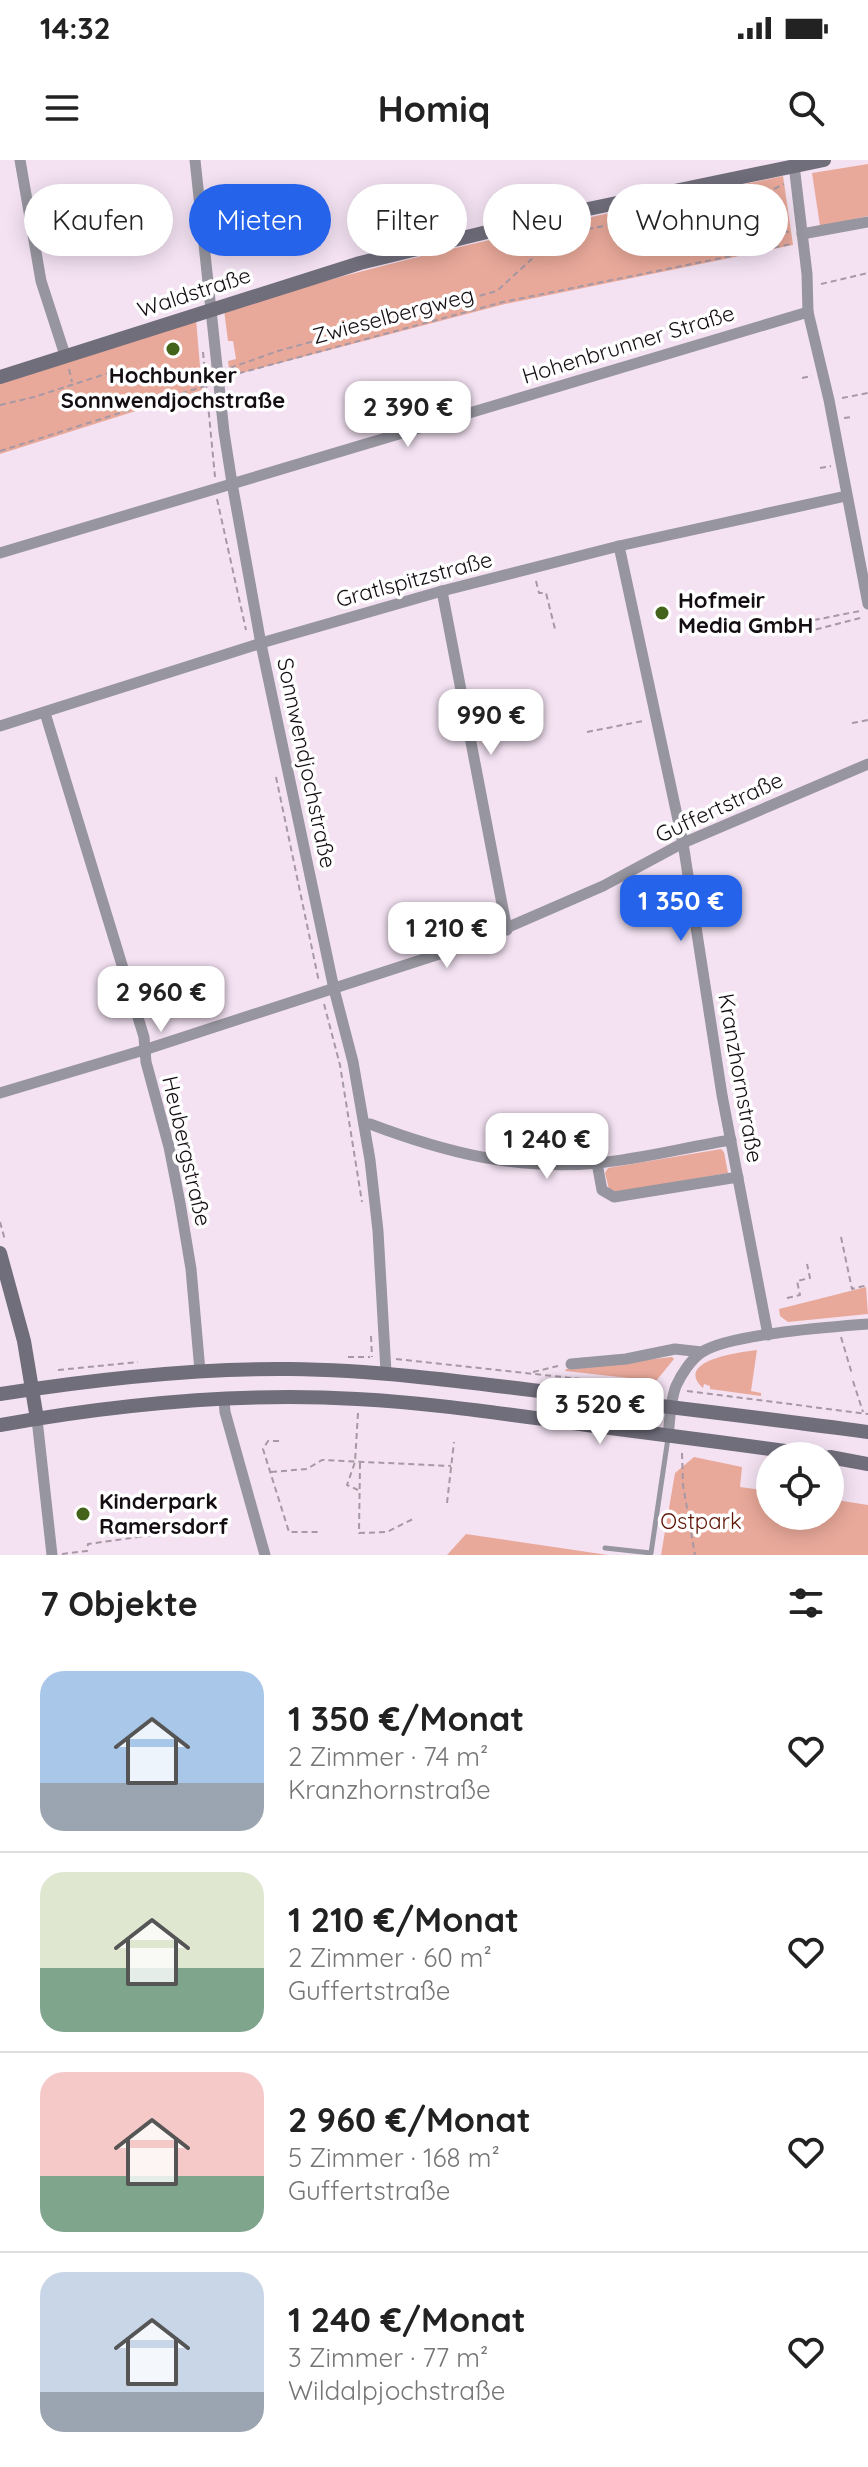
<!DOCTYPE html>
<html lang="de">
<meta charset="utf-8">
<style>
:root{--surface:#fff;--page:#f2f2f2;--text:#222;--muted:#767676;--line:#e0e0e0;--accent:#2563eb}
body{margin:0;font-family:Quicksand,sans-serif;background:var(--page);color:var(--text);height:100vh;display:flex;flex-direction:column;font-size:30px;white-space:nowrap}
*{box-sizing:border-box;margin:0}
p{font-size:26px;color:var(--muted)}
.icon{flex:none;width:44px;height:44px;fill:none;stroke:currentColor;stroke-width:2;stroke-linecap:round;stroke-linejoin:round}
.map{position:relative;height:1395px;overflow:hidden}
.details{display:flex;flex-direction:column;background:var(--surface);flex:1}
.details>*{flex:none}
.top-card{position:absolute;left:24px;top:24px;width:820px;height:72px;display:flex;gap:16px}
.fabs{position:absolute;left:756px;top:1282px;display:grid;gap:16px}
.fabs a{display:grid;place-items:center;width:88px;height:88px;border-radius:50%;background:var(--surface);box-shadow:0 4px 20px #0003;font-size:40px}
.price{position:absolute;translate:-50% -68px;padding:0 18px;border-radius:16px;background:#fff;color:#222;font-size:26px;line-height:52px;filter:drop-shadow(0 2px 4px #0008)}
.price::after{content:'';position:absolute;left:50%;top:48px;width:24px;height:18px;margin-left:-12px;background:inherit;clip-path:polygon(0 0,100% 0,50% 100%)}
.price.on{background:var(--accent);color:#fff}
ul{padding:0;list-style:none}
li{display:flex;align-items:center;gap:24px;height:200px;padding:0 40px}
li+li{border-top:2px solid var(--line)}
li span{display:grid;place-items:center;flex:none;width:224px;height:160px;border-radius:24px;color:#555}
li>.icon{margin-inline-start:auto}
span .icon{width:96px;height:96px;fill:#fffc;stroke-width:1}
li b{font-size:34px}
h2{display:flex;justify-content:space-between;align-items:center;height:96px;padding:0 40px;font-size:34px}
.pill{padding:0 28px;border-radius:36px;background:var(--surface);box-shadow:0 4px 20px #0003;font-size:28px;line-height:72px}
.pill.on{background:var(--accent);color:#fff}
.status{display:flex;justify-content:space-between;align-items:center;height:56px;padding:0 40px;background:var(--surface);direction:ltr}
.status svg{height:22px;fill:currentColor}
header{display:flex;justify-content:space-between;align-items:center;height:104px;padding:0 40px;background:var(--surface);font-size:36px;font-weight:800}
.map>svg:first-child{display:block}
.green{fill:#e9a99a}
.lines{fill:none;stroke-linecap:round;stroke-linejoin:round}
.path{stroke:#a698a5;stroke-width:2;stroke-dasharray:6 4;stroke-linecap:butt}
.lane{stroke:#97959f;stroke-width:5}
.street{stroke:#97959f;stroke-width:11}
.secondary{stroke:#706e7b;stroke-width:14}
.poi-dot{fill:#426319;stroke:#fff;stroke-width:3}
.labels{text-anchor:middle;stroke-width:7;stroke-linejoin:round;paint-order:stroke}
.street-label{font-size:22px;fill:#140e13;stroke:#fff}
.poi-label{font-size:22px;font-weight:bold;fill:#140e13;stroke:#fff;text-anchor:start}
.park-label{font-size:22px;fill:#5f1506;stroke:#fff}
</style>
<div class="status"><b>14:32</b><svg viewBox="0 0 49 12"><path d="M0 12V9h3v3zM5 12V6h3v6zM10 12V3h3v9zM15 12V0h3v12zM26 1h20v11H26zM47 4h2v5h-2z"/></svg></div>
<header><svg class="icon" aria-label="menu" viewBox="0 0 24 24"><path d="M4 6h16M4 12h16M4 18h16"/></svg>Homiq<svg class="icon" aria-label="search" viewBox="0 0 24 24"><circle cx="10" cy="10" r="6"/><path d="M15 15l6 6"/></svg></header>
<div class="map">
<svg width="868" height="1395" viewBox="0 0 868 1395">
<rect width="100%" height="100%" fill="#f4e2f3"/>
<g class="green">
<polygon points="868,4 868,56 820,66 812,13"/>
<path d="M783,16L793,85L505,144L230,216L228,201L236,199L233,181H228L224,150C408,94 595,56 783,16Z"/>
<polygon points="196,159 202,230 0,294 0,224"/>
<polygon points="721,989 724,992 728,1013 618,1032 609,1029 605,1013 608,1008"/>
<polygon points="866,1127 868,1154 788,1162 780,1156 779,1149"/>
<path d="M757,1190L751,1231L761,1233V1236L710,1229V1226L704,1224L703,1228C673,1200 742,1192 757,1190Z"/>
<polygon points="672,1197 674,1199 656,1221 565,1211 566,1209"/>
<polygon points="694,1297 742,1307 740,1327 770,1331 770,1356 830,1356 830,1339 868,1345 868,1395 661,1395 675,1313"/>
<polygon points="466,1374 608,1395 447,1395"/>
</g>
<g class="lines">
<g class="path">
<polyline points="747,42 784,24"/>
<polyline points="821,124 868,113"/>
<polyline points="203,192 215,317"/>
<polyline points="230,208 278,191 497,131 549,83 566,73 669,54 697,56 746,42 779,71 789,72"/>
<polyline points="69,209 72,222"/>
<polyline points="229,216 503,142 791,84"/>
<polyline points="802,218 812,216"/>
<polyline points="842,238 868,233"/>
<polyline points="0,245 34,237 115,211 182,220 205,215"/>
<polyline points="844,258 851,257"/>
<polyline points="0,291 205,226"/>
<polyline points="820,308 831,306"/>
<polyline points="217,339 246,470"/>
<polyline points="536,421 539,433 546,433 555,469"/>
<polyline points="804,462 860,451"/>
<polyline points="806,472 864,457"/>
<polyline points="852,563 868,560"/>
<polyline points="587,572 643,561"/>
<polyline points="276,617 319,822"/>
<polyline points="324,844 340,905 362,1042"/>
<polyline points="0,1062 5,1080"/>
<polyline points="841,1077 852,1129 868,1125"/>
<polyline points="787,1138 800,1135 797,1121 810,1118 807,1104"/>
<polyline points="371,1176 372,1197"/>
<polyline points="841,1177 852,1214"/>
<polyline points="348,1197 370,1197"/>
<polyline points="396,1199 664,1228"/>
<polyline points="58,1210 138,1202"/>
<polyline points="533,1212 558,1206"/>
<polyline points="853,1221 863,1252"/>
<polyline points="687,1231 868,1254"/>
<polyline points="358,1253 355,1302 347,1325 358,1330"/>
<polyline points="279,1281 268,1281 263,1289 289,1372 320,1372"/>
<polyline points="682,1293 683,1325 695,1395"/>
<polyline points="360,1303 359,1373 387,1372 415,1358"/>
<polyline points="271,1312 307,1309 322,1300 451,1306"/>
<polyline points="447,1343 454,1282"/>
<polyline points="62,1394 87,1391 88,1384 153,1375"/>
</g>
<polyline class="lane" points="605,1388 651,1393 668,1278"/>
<g class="street">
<polyline points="20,0 41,121 65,195"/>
<polyline points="195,0 224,272 232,323 261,484 334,829 353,902 370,1000 378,1071 386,1212"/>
<polyline points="794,5 807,114 808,152 829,240 868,444"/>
<polyline points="802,74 868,62"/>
<polyline points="619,386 683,683 722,935 768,1175"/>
<polyline points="0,393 808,152"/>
<polyline points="442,431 507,770"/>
<polyline points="45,553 144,877 146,902 169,987 180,1043 191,1109 200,1211"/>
<polyline points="0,566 268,481 442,431 619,386 846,336"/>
<polyline points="0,933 144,890 467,785 603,726 683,683 868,604"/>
<path d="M364,964H370C444,992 517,1011 598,1003C642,999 687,987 731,980"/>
<polyline points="597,1003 602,1030 614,1037 738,1017"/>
<polyline points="571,1204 626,1199 675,1189 702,1192"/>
<polyline points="224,1238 225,1252 265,1395"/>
<polyline points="37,1259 52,1395"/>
<path d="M668,1276C670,1260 670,1241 676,1226C681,1215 691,1199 702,1192C730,1174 831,1167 868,1164"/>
</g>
<g class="secondary">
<polyline points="0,217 360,103 540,59 824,0"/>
<polyline points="0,1093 24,1181 37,1259"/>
<path d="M0,1234C96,1219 193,1208 290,1209C379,1210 467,1222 555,1233C659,1246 764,1258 868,1272"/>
<path d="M0,1265C118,1244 237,1232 357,1239C434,1243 511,1255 587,1265C665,1275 744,1285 822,1296"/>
<polyline points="830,1297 868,1304"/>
</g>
</g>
<g class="poi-dot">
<circle cx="173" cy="189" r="8"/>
<circle cx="662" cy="453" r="8"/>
<circle cx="83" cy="1354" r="8"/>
</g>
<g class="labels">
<g class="street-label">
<text transform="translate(194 132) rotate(-18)" y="8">Waldstraße</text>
<text transform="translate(393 155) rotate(-15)" y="8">Zwieselbergweg</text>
<text transform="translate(628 184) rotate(-17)" y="8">Hohenbrunner Straße</text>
<text transform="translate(414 419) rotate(-15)" y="8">Gratlspitzstraße</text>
<text transform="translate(307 603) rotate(78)" y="8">Sonnwendjochstraße</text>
<text transform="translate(719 647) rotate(-25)" y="8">Guffertstraße</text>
<text transform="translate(741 918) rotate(80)" y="8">Kranzhornstraße</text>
<text transform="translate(187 991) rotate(77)" y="8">Heubergstraße</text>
</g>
<g class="poi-label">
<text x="173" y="223" text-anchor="middle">Hochbunker<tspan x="173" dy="25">Sonnwendjochstraße</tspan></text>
<text x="678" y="448">Hofmeir<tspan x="678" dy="25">Media GmbH</tspan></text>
<text x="99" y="1349">Kinderpark<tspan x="99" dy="25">Ramersdorf</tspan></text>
</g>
<g class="park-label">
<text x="701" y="1369">Ostpark</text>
</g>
</g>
</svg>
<div class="fabs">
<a><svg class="icon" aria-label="locate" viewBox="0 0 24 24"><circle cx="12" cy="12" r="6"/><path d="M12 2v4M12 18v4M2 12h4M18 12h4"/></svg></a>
</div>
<b class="price" style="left:408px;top:289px">2 390 €</b>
<b class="price" style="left:491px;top:597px">990 €</b>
<b class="price on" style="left:681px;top:783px">1 350 €</b>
<b class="price" style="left:447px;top:810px">1 210 €</b>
<b class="price" style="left:161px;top:874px">2 960 €</b>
<b class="price" style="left:547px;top:1021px">1 240 €</b>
<b class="price" style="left:600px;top:1286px">3 520 €</b>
<div class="top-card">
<a class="pill">Kaufen</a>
<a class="pill on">Mieten</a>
<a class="pill">Filter</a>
<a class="pill">Neu</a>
<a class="pill">Wohnung</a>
</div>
</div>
<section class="details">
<h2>7 Objekte<svg class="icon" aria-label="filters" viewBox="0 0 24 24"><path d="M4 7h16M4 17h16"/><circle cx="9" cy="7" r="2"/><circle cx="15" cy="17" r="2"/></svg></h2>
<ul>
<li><span style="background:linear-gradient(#a9c7e8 70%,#9aa5b1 0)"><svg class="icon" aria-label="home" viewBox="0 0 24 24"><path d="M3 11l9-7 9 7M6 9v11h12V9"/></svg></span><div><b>1 350 €/Monat</b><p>2 Zimmer · 74 m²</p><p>Kranzhornstraße</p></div><svg class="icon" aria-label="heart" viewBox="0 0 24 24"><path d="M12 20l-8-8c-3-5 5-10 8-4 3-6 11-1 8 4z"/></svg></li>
<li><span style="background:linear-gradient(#dfe7d0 60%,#7fa58c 0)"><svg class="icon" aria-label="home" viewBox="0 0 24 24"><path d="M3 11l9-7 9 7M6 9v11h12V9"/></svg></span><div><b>1 210 €/Monat</b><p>2 Zimmer · 60 m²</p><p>Guffertstraße</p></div><svg class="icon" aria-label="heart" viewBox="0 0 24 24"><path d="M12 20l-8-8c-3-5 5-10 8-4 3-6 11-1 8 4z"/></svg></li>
<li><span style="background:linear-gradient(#f6c9c9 65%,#7fa58c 0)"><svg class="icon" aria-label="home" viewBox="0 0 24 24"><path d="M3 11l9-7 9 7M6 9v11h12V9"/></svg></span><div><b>2 960 €/Monat</b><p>5 Zimmer · 168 m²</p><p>Guffertstraße</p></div><svg class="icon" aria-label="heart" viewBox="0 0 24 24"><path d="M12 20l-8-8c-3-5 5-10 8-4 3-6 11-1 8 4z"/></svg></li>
<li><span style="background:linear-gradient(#c9d6e8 75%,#9aa5b1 0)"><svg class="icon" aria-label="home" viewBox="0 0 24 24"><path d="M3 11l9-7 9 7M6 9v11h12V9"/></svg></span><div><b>1 240 €/Monat</b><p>3 Zimmer · 77 m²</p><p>Wildalpjochstraße</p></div><svg class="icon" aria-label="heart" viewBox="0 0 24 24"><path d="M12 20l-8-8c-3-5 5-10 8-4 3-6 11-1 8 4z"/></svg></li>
</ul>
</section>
